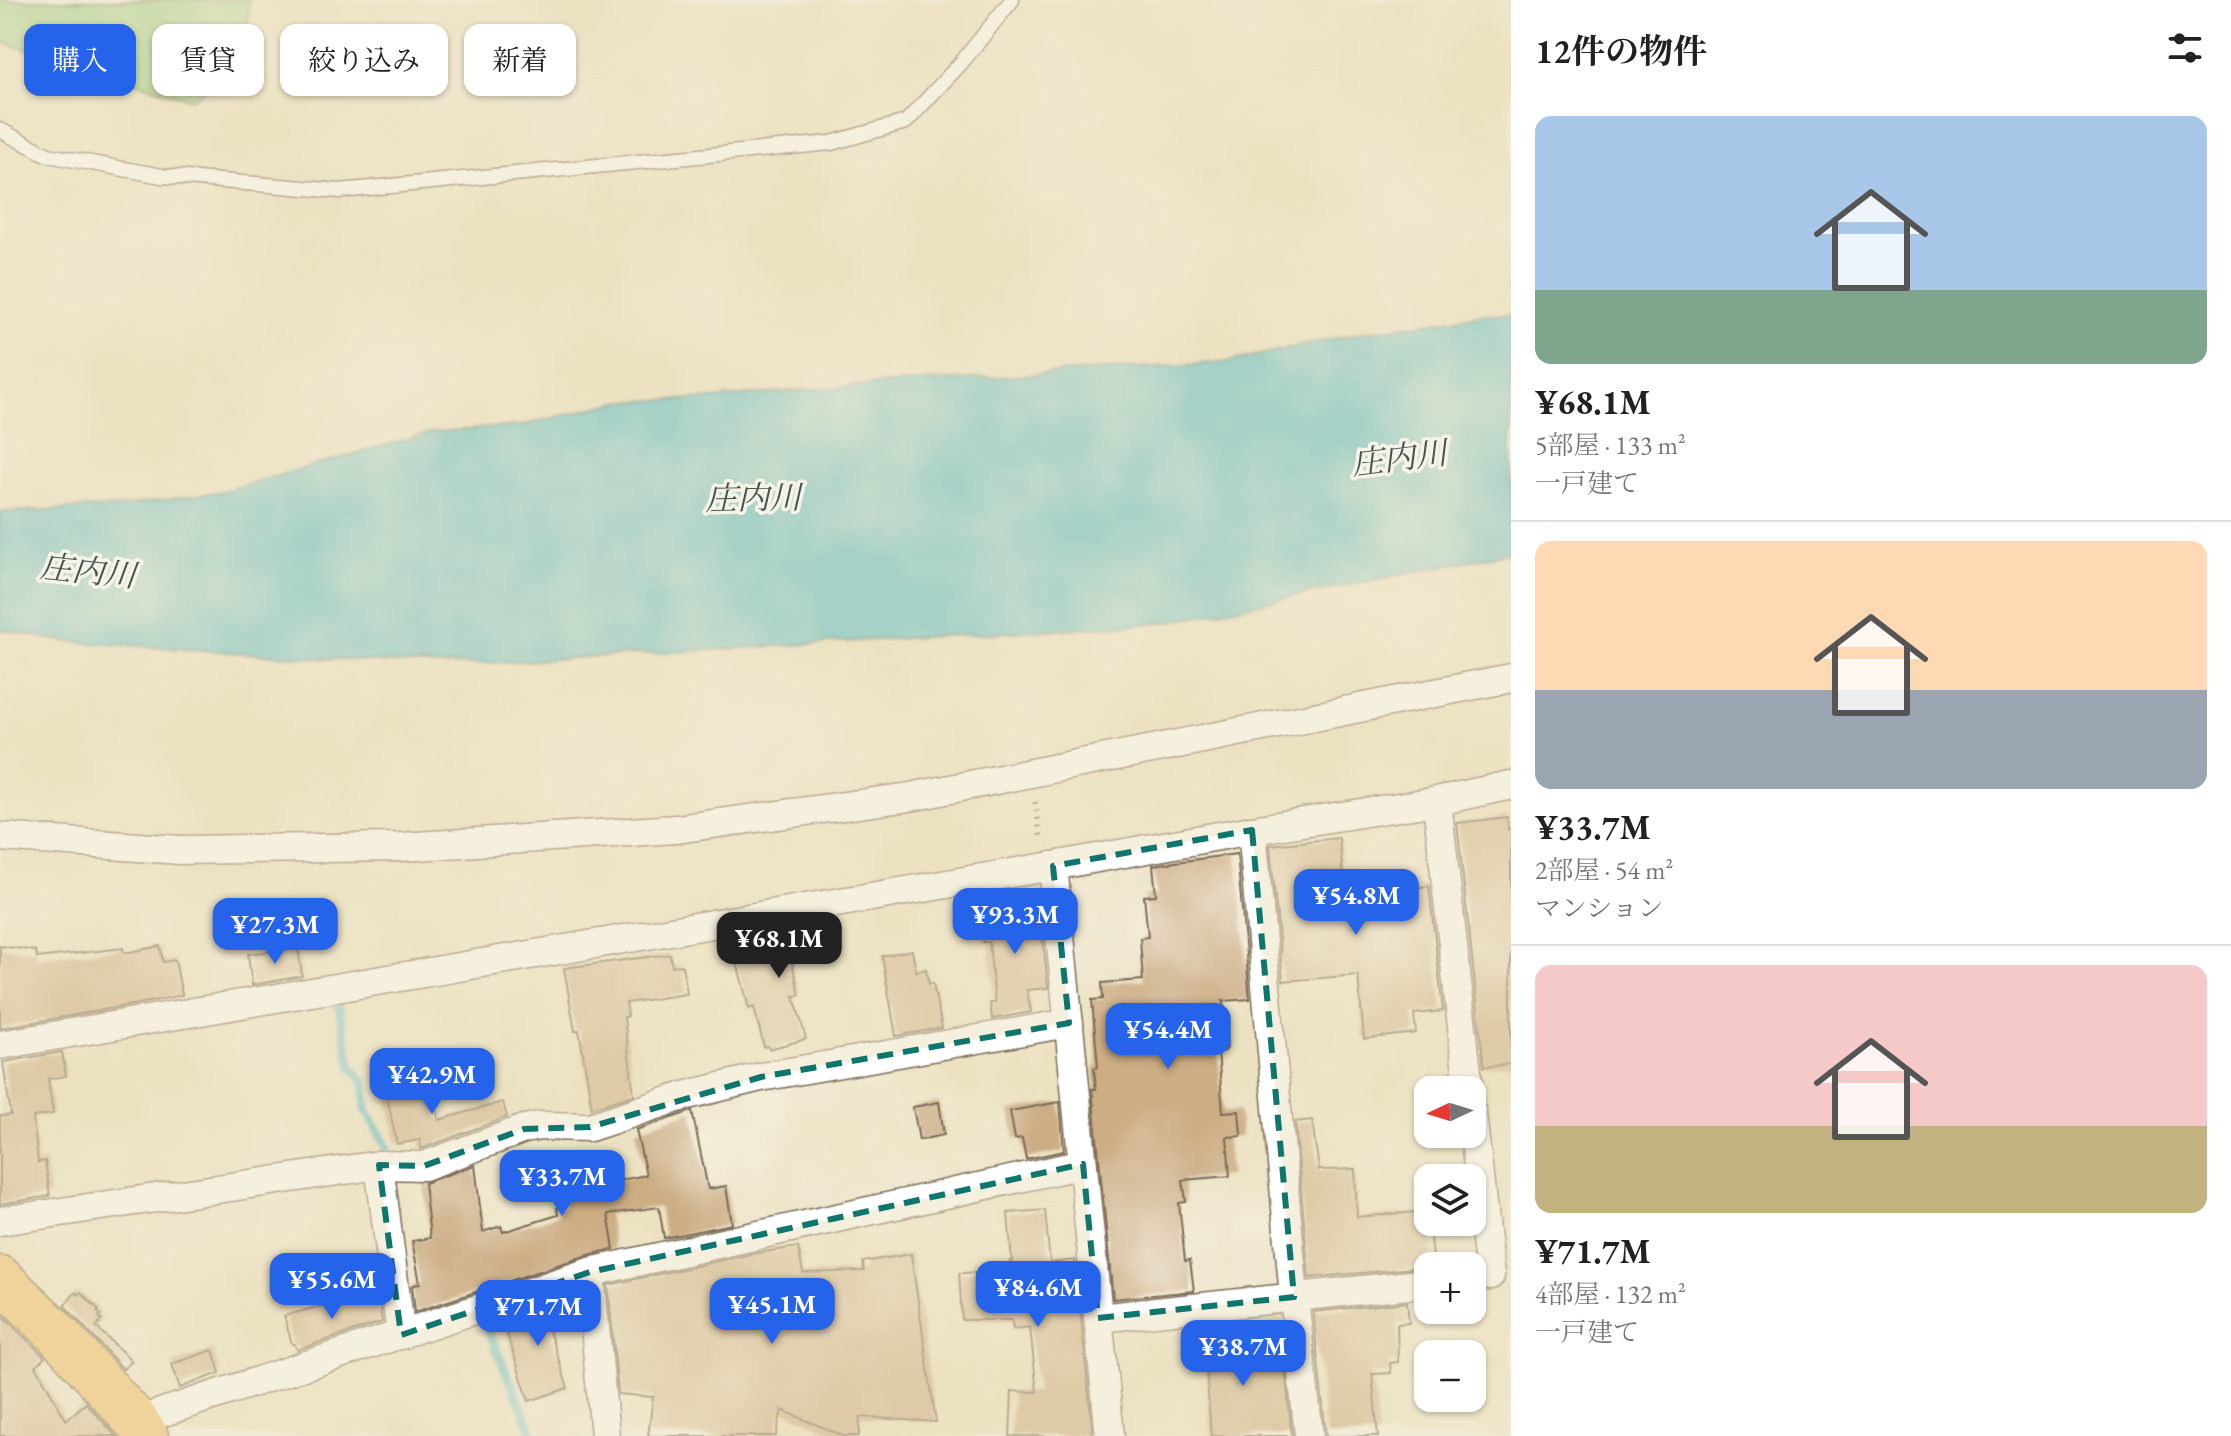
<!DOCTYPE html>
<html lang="ja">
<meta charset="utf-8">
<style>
:root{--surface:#fff;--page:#f2f2f2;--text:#202124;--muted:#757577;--line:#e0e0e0;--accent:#2563eb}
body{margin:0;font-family:"EB Garamond","Noto Serif JP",serif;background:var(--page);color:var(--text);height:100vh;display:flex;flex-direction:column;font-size:30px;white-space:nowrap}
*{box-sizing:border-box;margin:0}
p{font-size:26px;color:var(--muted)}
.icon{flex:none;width:44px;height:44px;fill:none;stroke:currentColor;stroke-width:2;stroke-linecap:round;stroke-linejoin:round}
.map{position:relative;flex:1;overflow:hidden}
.panel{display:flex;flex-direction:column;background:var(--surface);width:720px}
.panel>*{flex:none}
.hud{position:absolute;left:24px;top:24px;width:760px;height:72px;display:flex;gap:16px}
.needle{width:52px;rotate:266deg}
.controls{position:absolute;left:1414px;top:1076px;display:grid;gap:16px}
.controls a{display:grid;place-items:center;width:72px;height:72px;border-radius:16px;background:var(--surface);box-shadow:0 2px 6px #0004;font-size:40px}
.price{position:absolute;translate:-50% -68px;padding:0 18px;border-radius:16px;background:var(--accent);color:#fff;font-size:26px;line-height:52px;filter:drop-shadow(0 2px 4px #0008)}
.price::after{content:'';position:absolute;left:50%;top:48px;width:24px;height:18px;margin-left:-12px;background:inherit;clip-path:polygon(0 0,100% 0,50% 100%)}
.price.current{background:#222;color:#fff}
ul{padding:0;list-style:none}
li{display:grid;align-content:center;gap:16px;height:424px;padding:0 24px}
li+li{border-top:2px solid var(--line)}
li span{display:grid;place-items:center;height:248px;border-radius:16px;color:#555}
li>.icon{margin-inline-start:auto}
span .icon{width:144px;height:144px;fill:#fffc;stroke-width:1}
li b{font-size:34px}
h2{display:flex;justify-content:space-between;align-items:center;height:96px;padding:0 24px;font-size:34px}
.tag{padding:0 28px;border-radius:16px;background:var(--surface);box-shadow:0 2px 6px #0004;font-size:28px;line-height:72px}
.tag.current{background:var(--accent);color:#fff}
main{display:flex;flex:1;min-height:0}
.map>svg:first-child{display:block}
.green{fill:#95ce82;stroke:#687c50;stroke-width:2}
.water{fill:#4fbcca;stroke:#457374;stroke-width:2}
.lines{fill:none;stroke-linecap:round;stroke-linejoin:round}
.stream{stroke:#4fbcca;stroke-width:9}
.building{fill:#ccad84}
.service-casing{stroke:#796a57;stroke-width:17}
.minor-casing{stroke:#796a57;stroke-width:31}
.primary-casing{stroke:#796a57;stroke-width:47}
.path{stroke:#796a57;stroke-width:5;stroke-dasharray:2 6;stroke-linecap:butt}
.service{stroke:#fff;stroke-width:14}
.minor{stroke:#fff;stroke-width:28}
.primary{stroke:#f2c26a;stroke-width:44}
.marked{fill:none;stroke:#0f766e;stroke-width:6;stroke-dasharray:16 10;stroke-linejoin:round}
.labels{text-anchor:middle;stroke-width:7;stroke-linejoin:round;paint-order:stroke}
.water-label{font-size:32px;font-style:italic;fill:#415652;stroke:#f7f3e8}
</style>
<main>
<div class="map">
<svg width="1511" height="1436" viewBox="0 0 1511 1436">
<rect width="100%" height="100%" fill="#f7f3e8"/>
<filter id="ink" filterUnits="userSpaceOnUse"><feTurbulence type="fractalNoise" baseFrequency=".0125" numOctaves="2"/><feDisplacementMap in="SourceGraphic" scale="16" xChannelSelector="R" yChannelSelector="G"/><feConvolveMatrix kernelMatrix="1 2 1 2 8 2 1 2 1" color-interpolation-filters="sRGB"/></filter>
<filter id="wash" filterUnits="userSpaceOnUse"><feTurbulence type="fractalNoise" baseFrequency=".006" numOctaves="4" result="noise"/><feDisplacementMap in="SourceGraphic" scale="32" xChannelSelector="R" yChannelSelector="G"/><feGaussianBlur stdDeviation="1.8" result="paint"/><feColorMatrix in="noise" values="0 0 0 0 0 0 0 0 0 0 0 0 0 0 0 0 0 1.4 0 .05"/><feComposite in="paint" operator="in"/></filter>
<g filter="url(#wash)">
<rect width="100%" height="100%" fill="#ece2c2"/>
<polygon class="green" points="0,0 249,0 244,67 191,99 0,41"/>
<polygon class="water" points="1481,315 1511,315 1511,552 1162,623 440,666 61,641 0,629 0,512 119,507 223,491 432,432 519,426 622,401 709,399 817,389 1227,362 1358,333"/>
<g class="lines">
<g class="stream">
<polyline points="339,1008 352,1068 365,1083 366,1110 387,1147"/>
<polyline points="485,1323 534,1436"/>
</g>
</g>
<g id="blocks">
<g class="building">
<polygon points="1507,817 1508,829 1511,829 1511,1064 1484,1067 1457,823"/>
<polygon points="1339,838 1345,895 1429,886 1443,1011 1414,1014 1416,1033 1364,1039 1358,975 1283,981 1270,845"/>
<polygon points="1237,854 1250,999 1223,1001 1227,1048 1225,1051 1218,1052 1223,1112 1239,1111 1241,1136 1227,1137 1230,1176 1183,1180 1186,1202 1179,1203 1185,1261 1190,1260 1194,1291 1113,1299 1092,1089 1096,1089 1094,1068 1098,1067 1092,1000 1103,999 1102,983 1143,980 1140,938 1148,937 1144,896 1156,895 1153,865"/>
<polygon points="1039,901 1048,988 1027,990 1031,1012 992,1019 990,1003 995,1003 989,942 983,942 980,909"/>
<polygon points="824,922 833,952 792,963 800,995 794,996 806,1039 769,1049 768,1046 764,1047 754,1007 749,1009 733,947"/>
<polygon points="0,946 36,951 37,958 123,948 124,953 160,946 163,962 175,960 182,995 149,1002 0,1028"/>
<polygon points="298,948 302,976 252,985 248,954"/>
<polygon points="912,950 916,971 926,969 929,984 933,983 942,1028 896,1036 882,956"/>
<polygon points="670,954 672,966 682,965 687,994 626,1003 628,1016 624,1017 634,1095 592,1108 579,1030 575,1031 564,968"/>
<polygon points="62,1052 66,1076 48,1079 53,1114 33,1117 38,1162 45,1161 50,1196 0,1204 0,1116 11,1115 3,1062"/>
<polygon points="426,1080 429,1092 434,1092 439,1120 503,1102 507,1117 421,1149 420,1140 397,1144 385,1088"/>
<polygon points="939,1102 944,1135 919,1140 913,1107"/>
<polygon points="1060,1102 1064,1151 1026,1159 1022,1138 1015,1139 1010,1111"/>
<polygon points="692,1111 708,1189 726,1186 732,1224 664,1238 659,1207 608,1214 614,1249 585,1256 415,1312 412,1286 420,1283 412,1241 430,1238 424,1183 475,1165 483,1232 501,1226 503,1232 558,1215 557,1208 564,1206 562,1192 574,1189 572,1180 594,1176 596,1185 646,1175 636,1130"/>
<polygon points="1312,1120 1319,1170 1355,1169 1357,1217 1428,1211 1434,1266 1309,1278 1295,1122"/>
<polygon points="1045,1210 1050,1263 1075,1260 1092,1425 1091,1436 1010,1436 1012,1391 1037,1392 1030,1327 1013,1329 1012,1320 962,1320 959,1273 1008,1272 1010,1261 1012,1261 1008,1213"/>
<polygon points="798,1247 803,1273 864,1271 863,1262 911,1254 936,1422 860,1417 859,1436 843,1436 782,1410 776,1436 648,1436 653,1397 618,1394 608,1285 756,1253"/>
<polygon points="76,1292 78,1295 81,1292 99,1310 97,1312 101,1315 99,1317 102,1320 96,1327 132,1361 123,1369 64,1305"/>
<polygon points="575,1295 576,1311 544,1316 568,1388 529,1401 502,1319"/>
<polygon points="379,1296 382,1322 297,1350 295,1344 292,1344 284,1316 354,1297 356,1302"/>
<polygon points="1407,1302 1409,1323 1397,1324 1398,1362 1390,1363 1391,1373 1372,1374 1378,1436 1326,1436 1313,1312"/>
<polygon points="0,1313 45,1357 36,1366 66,1420 86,1403 116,1436 0,1436"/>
<polygon points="1235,1321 1236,1329 1242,1328 1245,1364 1284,1359 1292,1436 1211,1436 1203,1324"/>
<polygon points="213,1350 220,1373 180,1388 172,1364"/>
</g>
</g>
</g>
<g filter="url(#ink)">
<use href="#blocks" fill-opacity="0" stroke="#796a57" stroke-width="2"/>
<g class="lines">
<defs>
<polyline id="service" points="0,130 48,155 162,176 340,191 831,143 906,122 961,63 1012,0"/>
<g id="minor">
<polyline points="1437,801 1469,1090"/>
<polyline points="1252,830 1294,1297 1309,1436"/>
<polyline points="0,837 180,850 401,847 676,829 910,797 1511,678"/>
<polyline points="1053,866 1110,1436"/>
<polyline points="0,1045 1053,866 1252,830 1437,801 1511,785"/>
<polyline points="1472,1113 1490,1276"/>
<polyline points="379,1165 401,1335"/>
<polyline points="0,1221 379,1165 424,1166 524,1129 540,1126 590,1127 684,1096 761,1077 1069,1023"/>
<polyline points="590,1272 605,1436"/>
<polyline points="1098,1318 1428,1283"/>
<polyline points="136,1421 590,1272 1083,1164"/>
</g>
<polyline id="primary" points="0,1278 54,1330 136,1421 146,1436"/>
</defs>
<use href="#service" class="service-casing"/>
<use href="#minor" class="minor-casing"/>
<use href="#primary" class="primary-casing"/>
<polyline class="path" points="1035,802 1041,839"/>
<use href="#service" class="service"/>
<use href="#minor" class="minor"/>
<use href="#primary" class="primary"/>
</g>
</g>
<path d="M0 0H1511V1436H0ZM1252,830L1294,1297L1098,1318L1083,1164L590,1272L401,1335L379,1165L424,1166L524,1129L590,1127L761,1077L1069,1023L1053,866Z" fill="#ece2c2" fill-opacity=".55" fill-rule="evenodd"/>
<path class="marked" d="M1252,830L1294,1297L1098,1318L1083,1164L590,1272L401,1335L379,1165L424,1166L524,1129L590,1127L761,1077L1069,1023L1053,866Z"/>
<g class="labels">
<g class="water-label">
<text transform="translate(1399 458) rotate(-7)" y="11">庄内川</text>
<text transform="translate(753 498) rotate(-1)" y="11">庄内川</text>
<text transform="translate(88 571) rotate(6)" y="11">庄内川</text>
</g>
</g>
</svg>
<div class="controls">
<a><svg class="needle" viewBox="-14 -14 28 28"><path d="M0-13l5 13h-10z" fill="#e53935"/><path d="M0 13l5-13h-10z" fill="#757577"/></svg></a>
<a><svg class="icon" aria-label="layers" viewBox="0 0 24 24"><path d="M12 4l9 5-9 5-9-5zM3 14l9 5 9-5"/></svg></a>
<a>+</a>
<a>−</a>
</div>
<b class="price" style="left:1356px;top:937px">¥54.8M</b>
<b class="price" style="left:1015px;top:956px">¥93.3M</b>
<b class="price" style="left:275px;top:966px">¥27.3M</b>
<b class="price current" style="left:779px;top:980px">¥68.1M</b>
<b class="price" style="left:1168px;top:1071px">¥54.4M</b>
<b class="price" style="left:432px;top:1116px">¥42.9M</b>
<b class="price" style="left:562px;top:1218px">¥33.7M</b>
<b class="price" style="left:332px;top:1321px">¥55.6M</b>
<b class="price" style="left:1038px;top:1329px">¥84.6M</b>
<b class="price" style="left:772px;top:1346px">¥45.1M</b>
<b class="price" style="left:538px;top:1348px">¥71.7M</b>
<b class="price" style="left:1243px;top:1388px">¥38.7M</b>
<div class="hud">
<a class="tag current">購入</a>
<a class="tag">賃貸</a>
<a class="tag">絞り込み</a>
<a class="tag">新着</a>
</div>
</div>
<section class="panel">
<h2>12件の物件<svg class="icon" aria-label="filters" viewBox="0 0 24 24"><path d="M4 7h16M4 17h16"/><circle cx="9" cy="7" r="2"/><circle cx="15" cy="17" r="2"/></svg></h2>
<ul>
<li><span style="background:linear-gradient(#a9c7e8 70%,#7fa58c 0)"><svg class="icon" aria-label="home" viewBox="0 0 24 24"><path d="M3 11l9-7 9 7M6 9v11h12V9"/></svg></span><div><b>¥68.1M</b><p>5部屋 · 133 m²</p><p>一戸建て</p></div></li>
<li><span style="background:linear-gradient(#ffd9b3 60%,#9aa5b1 0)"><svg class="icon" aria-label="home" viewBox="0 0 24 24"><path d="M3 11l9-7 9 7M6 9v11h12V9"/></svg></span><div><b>¥33.7M</b><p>2部屋 · 54 m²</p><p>マンション</p></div></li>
<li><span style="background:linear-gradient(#f6c9c9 65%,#c2b280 0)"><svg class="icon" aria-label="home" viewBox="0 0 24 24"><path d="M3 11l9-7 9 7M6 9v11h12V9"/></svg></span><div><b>¥71.7M</b><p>4部屋 · 132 m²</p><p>一戸建て</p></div></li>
</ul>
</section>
</main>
